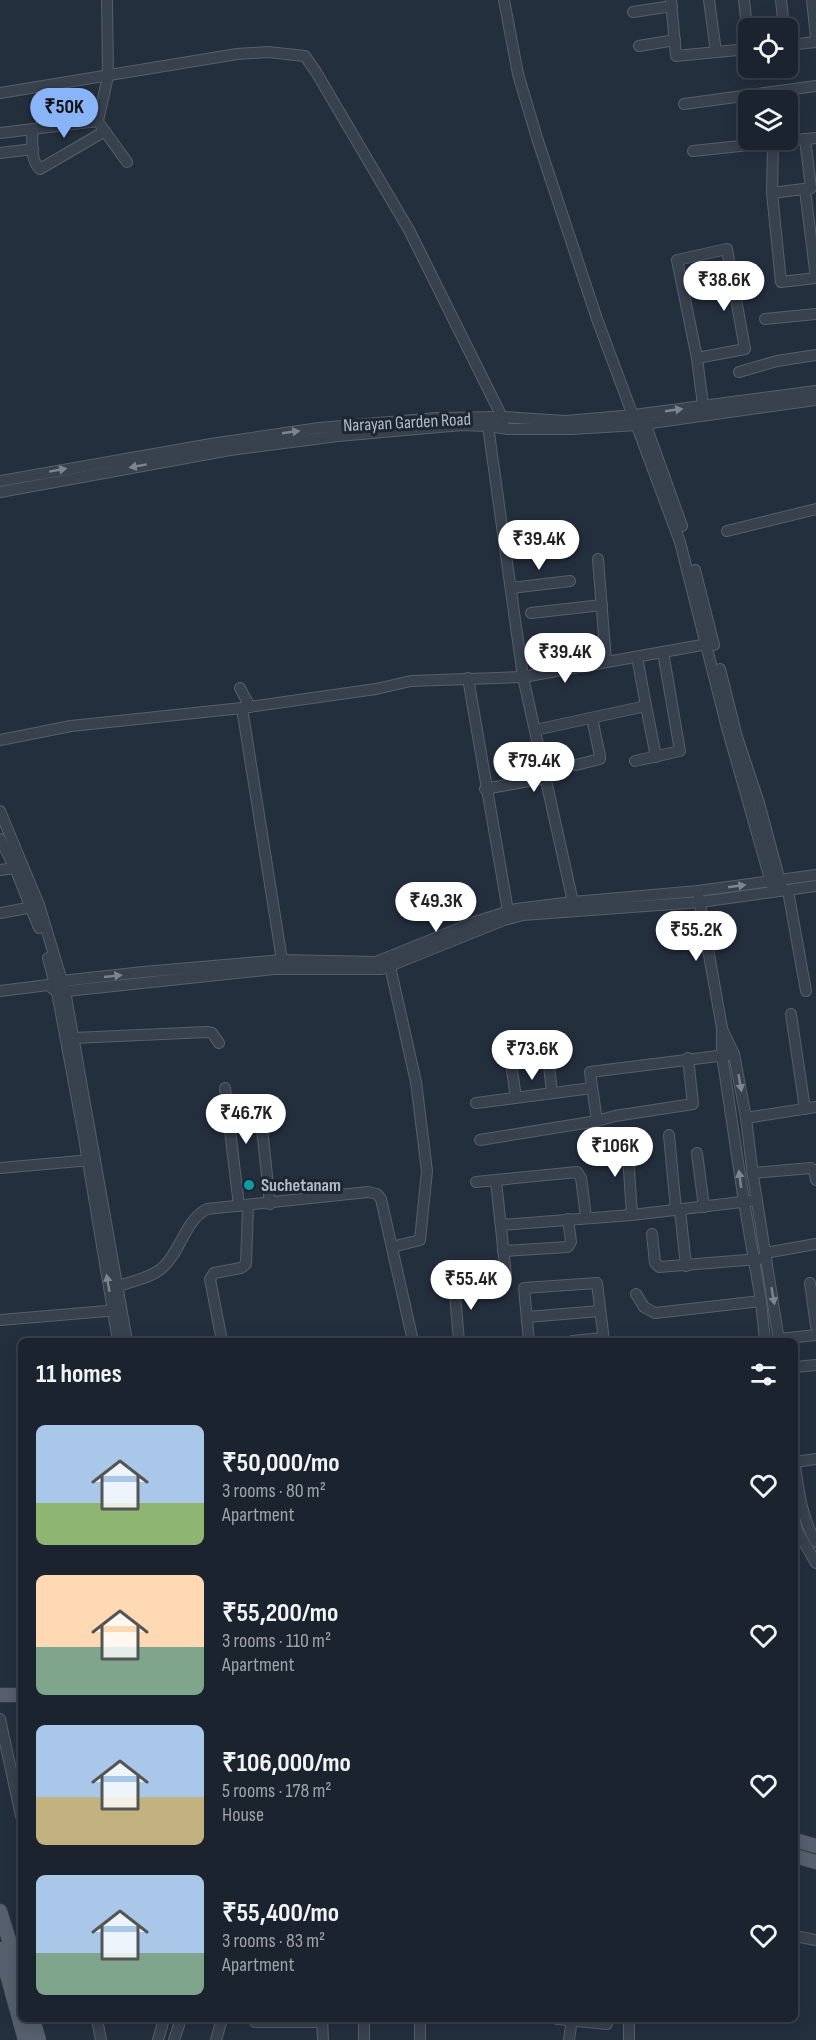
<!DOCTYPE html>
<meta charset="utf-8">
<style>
:root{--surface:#1b232e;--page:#242b36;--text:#f1f3f6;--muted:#a0a4aa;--line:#39404a;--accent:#8ab4f8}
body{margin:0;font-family:"Sofia Sans Condensed",sans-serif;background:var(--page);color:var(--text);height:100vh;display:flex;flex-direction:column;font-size:22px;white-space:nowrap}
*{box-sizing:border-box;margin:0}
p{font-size:20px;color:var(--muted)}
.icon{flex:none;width:33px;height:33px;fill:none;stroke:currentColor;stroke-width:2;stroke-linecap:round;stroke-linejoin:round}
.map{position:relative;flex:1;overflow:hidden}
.sheet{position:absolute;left:18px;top:1338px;width:780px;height:684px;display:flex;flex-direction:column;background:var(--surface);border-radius:9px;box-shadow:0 3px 15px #0003,0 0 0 2px var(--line)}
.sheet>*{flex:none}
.fabs{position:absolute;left:738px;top:18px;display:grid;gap:12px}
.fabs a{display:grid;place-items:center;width:60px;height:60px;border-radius:9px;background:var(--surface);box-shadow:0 3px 15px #0003,0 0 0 2px var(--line);font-size:30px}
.price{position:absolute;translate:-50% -51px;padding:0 14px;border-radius:21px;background:#fff;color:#222;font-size:20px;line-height:39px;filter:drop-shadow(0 2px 3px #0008)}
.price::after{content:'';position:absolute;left:50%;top:36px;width:18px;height:14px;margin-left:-9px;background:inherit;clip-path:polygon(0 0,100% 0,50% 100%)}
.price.on{background:var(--accent);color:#111}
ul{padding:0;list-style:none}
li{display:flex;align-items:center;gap:18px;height:150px;padding:0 18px}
li span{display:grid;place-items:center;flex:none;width:168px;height:120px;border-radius:9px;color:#555}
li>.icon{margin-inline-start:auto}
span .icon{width:72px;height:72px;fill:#fffc;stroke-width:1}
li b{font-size:26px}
h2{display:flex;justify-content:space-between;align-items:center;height:72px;padding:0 18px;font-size:26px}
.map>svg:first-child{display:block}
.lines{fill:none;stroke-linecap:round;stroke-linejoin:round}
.minor-casing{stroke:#565f6c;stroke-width:12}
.major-casing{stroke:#414a57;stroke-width:15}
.minor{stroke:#38414e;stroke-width:10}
.major{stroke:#56606e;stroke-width:14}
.oneway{fill:#7c8592}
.culture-dot{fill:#0f9aa8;stroke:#1d2633;stroke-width:2}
.labels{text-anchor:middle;stroke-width:6;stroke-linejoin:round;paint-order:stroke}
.street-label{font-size:18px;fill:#b4bcc9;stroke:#1d2633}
.poi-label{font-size:18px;font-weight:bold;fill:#b4bcc9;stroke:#1d2633;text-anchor:start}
</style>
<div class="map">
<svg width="816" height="2040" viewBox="0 0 816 2040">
<rect width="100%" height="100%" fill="#242f3e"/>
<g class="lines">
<defs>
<g id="minor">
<polyline points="504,0 518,74 537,138 597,319 680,542 726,724 772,886"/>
<polyline points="671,0 676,56 748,49"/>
<polyline points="709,0 716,52"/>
<polyline points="744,0 748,39"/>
<polyline points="781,0 784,28"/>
<polyline points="812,0 816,37"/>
<polyline points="633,12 672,6"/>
<polyline points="788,45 816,42"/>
<polyline points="639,46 675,40"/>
<polyline points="0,93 237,54 268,52 305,56 316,72 409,230 504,421"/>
<polyline points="684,104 816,86"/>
<polyline points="101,126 127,162"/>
<path d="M32,130C33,142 30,161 40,169L105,131"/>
<polyline points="0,133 98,121 108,76 107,0"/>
<polyline points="805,139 811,188 772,193 781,282 816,278"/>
<polyline points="693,151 816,138"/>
<polyline points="0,153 33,149"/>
<polyline points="805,190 816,278"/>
<polyline points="772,193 773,142"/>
<polyline points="765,319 816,314"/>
<polyline points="697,358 745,349 727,249 677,260 697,358 704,413"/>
<polyline points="739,372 777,361 816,355"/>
<polyline points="644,420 682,526"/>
<polyline points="488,426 523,677 573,902"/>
<polyline points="0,481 211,444 319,428 437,418 502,417 566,421 634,415 816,391"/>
<polyline points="0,492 230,450 338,436 462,425 488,426 508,429 572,429 637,425 816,400"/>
<polyline points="727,531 816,509"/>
<polyline points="598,559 606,662"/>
<polyline points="695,570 714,645"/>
<polyline points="511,588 570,581"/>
<polyline points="531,613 602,605"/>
<polyline points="537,653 605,645"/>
<polyline points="637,657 646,706"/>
<polyline points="720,669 737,737 759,803 781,885"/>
<polyline points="468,678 508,911"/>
<polyline points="240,688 250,707"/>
<polyline points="535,730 646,706 656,757"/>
<polyline points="0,740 71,726 242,708"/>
<polyline points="635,761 680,751 663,652"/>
<polyline points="576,765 600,759 600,756 592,718"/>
<polyline points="485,789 545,778"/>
<polyline points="0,811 39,905 65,991 127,1341"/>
<polyline points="0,839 15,868 39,928"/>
<polyline points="0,870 15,868"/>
<polyline points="816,875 698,891 573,902 516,909 475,922 376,962 282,960 143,972 62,981 48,985 57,992 274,969 382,969 504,920 523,915 700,902 816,886"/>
<polyline points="788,891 806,991"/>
<polyline points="699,898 722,1028 722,1055 744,1202 761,1301 765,1341"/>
<polyline points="0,913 38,906"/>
<polyline points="48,958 57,992 82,1126 118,1341"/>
<polyline points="282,960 242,708 376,689 411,681 523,677 713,643"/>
<polyline points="389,962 416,1082 427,1171 420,1240 392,1247"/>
<polyline points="0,991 48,985"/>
<polyline points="791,1014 805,1109"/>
<polyline points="723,1031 734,1054 746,1118 753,1176 779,1341"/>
<polyline points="546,1037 552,1093"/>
<polyline points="74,1038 207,1032 212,1033 219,1043"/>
<polyline points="508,1042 516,1098"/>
<polyline points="688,1058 693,1104 615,1116 597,1121 590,1072 734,1054"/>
<polyline points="225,1088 239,1206"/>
<polyline points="259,1100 270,1204"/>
<polyline points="476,1103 592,1088"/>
<polyline points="746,1118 816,1107"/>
<polyline points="669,1135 676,1210"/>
<polyline points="480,1140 597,1121"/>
<polyline points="627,1140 632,1215"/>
<polyline points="697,1153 704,1207"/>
<polyline points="0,1168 91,1160"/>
<polyline points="752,1173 811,1168 814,1171 816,1180"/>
<polyline points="496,1181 506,1275"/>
<polyline points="476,1182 577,1172 581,1178 586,1217"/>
<polyline points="680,1210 686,1266"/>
<polyline points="501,1225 632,1215 750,1201"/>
<polyline points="652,1234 655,1263 659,1267 759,1259"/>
<polyline points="503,1251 568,1247 571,1242 568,1219"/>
<polyline points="765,1253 816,1244"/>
<polyline points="454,1283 459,1341"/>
<polyline points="810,1283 816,1326"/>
<path d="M119,1286C132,1281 151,1278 162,1268C181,1252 184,1221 207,1209L368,1192L377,1194L381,1199L413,1341"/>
<polyline points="636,1294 644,1307 655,1313 761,1301"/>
<polyline points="527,1317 600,1311"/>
<polyline points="0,1320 119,1310"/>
<polyline points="779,1339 816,1335"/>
<polyline points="222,1341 210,1279 214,1273 241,1268 246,1264 248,1206"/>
<polyline points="529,1341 524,1288 597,1283 604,1341"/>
<polyline points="572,1341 603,1338"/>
<polyline points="795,1367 816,1365"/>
<polyline points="795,1462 816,1459"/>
<path d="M795,1466C799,1493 802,1519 816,1542"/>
<polyline points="795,1522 797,1530 816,1563"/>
<polyline points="0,1719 21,1816"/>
<polyline points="795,1936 816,1940"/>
<polyline points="97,2019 101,2040"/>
<polyline points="322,2019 323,2040"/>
<polyline points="364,2019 364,2040"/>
<polyline points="420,2019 420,2040"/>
<polyline points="557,2019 607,2024"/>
<polyline points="255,2022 322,2022"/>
<polyline points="158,2040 164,2019"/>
<polyline points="174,2040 181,2019"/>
<polyline points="216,2040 222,2019"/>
<polyline points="569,2040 572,2019"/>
<polyline points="629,2040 629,2019"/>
</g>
<g id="major">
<polyline points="0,1695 21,1695"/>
<polyline points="795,1840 816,1846"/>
<polyline points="795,1856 816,1862"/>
<polyline points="0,1911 21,1978"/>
<polyline points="0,1949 25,2040"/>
<polyline points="33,2019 39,2040"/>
</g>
</defs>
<use href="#minor" class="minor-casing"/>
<use href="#major" class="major-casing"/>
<use href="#minor" class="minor"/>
<use href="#major" class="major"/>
</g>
<defs><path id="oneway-solid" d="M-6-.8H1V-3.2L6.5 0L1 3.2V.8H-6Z" transform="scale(1.5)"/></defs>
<g class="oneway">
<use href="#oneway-solid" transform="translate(674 410) rotate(-8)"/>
<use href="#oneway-solid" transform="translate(291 432) rotate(-8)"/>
<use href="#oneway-solid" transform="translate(138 466) rotate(170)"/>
<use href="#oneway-solid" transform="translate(58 470) rotate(-10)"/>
<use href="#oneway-solid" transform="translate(737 886) rotate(-8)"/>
<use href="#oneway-solid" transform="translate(113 976) rotate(-6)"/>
<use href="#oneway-solid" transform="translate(740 1083) rotate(80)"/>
<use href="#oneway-solid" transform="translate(740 1179) rotate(-98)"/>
<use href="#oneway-solid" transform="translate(108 1283) rotate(-100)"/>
<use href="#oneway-solid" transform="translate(773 1296) rotate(80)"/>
</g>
<circle class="culture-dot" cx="249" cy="1185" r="6"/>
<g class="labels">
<g class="street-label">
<text transform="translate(407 422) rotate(-3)" y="6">Narayan Garden Road</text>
</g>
<g class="poi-label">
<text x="261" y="1191">Suchetanam</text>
</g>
</g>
</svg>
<div class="fabs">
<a><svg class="icon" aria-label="locate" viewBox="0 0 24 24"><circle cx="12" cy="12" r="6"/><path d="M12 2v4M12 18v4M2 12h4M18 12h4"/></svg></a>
<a><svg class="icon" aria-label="layers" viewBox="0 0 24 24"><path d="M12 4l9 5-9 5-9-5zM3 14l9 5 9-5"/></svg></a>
</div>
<b class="price on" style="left:64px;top:139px">₹50K</b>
<b class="price" style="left:724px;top:312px">₹38.6K</b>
<b class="price" style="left:539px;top:571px">₹39.4K</b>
<b class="price" style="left:565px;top:684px">₹39.4K</b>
<b class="price" style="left:534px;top:793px">₹79.4K</b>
<b class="price" style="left:436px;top:933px">₹49.3K</b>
<b class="price" style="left:696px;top:962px">₹55.2K</b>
<b class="price" style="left:532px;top:1081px">₹73.6K</b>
<b class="price" style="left:246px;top:1145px">₹46.7K</b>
<b class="price" style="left:615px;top:1178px">₹106K</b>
<b class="price" style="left:471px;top:1311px">₹55.4K</b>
<section class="sheet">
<h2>11 homes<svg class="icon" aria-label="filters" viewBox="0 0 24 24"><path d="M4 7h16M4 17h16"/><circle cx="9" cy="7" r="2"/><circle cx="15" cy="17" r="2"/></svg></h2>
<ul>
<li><span style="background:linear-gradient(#a9c7e8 65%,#8fb573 0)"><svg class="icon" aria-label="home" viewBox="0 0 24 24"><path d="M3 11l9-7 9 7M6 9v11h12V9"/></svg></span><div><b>₹50,000/mo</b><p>3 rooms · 80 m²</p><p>Apartment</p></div><svg class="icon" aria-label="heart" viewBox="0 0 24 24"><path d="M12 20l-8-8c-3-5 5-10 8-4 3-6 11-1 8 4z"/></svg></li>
<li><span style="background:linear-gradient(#ffd9b3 60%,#7fa58c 0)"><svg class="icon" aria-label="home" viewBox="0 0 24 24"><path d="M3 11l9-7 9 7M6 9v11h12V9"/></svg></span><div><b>₹55,200/mo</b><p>3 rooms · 110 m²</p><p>Apartment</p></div><svg class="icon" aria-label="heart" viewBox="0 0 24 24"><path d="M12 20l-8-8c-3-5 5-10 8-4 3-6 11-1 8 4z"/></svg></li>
<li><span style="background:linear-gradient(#a9c7e8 60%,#c2b280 0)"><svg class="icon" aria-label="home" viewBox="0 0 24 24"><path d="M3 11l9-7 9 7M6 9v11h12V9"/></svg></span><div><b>₹106,000/mo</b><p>5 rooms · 178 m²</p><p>House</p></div><svg class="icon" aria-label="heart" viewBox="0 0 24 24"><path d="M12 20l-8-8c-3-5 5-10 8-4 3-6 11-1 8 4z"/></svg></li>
<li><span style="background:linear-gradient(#a9c7e8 65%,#7fa58c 0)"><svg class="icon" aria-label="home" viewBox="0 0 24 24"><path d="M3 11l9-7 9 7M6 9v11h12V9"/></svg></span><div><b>₹55,400/mo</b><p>3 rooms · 83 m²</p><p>Apartment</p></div><svg class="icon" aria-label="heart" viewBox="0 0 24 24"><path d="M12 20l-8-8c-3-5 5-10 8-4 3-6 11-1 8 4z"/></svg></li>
</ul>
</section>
</div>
